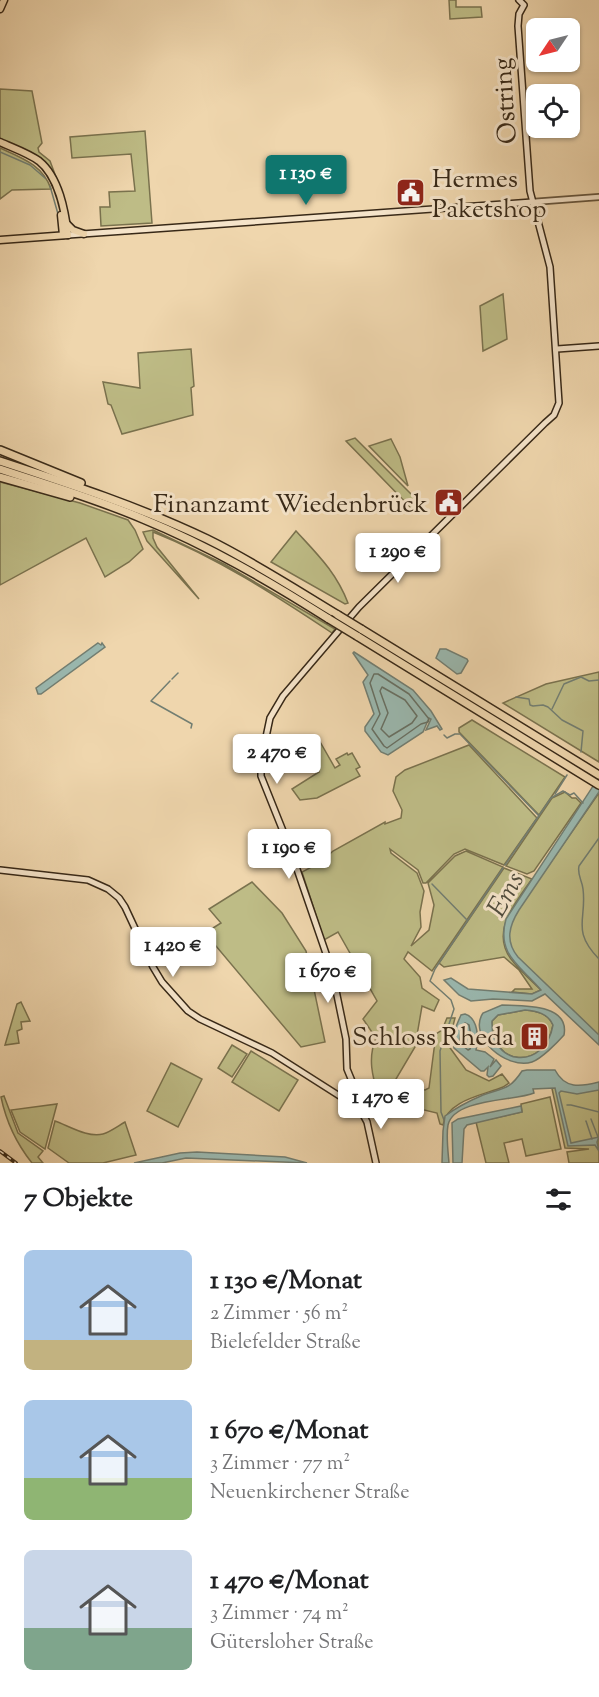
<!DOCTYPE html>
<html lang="de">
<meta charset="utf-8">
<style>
:root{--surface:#fff;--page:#f6f6f6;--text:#202124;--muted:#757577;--accent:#0f766e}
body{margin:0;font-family:"Sorts Mill Goudy",serif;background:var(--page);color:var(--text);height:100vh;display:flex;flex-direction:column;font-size:22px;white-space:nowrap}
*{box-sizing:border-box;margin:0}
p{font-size:20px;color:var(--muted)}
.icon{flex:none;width:33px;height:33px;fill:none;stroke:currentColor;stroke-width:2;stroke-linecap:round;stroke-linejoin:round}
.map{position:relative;height:1163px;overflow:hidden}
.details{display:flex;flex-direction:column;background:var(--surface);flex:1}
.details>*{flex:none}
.needle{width:39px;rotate:235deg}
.tools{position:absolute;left:526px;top:18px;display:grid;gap:12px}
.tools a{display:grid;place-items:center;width:54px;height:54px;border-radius:9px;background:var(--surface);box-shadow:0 2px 4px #0004;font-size:30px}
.price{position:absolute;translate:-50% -51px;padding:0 14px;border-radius:6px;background:#fff;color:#222;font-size:20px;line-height:39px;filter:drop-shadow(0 2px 3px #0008)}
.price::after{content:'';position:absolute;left:50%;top:36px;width:18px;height:14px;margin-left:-9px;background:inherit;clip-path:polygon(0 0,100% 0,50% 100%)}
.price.current{background:var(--accent);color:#fff}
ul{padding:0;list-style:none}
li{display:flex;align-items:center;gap:18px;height:150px;padding:0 24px}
li span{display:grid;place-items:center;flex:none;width:168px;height:120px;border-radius:9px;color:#555}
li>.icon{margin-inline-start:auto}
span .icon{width:72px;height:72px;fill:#fffc;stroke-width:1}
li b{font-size:26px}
h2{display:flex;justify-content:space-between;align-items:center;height:72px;padding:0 24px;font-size:26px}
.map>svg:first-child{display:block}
.green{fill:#bebc86;stroke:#7a724e;stroke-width:1.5}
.water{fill:#9ab8af;stroke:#727e72;stroke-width:1.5;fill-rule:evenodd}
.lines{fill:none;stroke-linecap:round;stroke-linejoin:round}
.shore{stroke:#687063;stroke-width:1.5}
.stream{stroke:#727e72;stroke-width:1.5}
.tertiary-casing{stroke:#65543c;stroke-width:8}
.secondary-casing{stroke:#372817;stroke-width:8}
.primary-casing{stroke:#372817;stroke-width:9}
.trunk-casing{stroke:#372817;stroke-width:9}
.motorway-casing{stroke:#372817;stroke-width:10}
.tertiary{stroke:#f5e4ca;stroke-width:4.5}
.secondary{stroke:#f5e4ca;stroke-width:5}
.primary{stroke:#efd6ad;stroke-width:6}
.trunk{stroke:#efd6ad;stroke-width:6}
.motorway{stroke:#efd6ad;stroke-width:7}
.rail-casing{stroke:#372817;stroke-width:4}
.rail{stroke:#f5e4ca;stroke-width:1.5;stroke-dasharray:4.5;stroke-linecap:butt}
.motorway-bridge-casing{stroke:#372817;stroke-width:10;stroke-linecap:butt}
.motorway-bridge{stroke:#efd6ad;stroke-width:7}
.labels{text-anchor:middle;stroke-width:6;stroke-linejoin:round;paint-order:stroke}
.street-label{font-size:26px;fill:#372817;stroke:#f5e4ca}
.poi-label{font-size:26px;fill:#372817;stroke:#f5e4ca;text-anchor:end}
.water-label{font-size:27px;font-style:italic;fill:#504c3d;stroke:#f5e4ca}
</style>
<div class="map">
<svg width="599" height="1163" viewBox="0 0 599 1163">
<rect width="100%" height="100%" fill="#efd6ad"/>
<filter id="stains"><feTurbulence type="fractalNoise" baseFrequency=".00333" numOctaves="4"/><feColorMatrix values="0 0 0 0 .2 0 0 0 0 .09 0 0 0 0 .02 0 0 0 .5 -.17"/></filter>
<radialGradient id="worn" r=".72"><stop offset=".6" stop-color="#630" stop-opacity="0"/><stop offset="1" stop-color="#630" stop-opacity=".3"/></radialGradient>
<g class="green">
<polygon points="449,0 456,0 456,7 481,7 482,17 450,19"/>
<polygon points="0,89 32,91 42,143 38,148 39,152 50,161 56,177 45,163 0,140"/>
<polygon points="145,131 152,223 101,226 100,207 110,207 109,192 135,191 131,154 72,158 70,137"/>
<path d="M0,148C22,158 43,165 51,189L12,190L0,199Z"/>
<polygon points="503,294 507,339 483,351 480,306"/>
<polygon points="191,349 194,386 191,388 193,415 122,434 111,405 108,404 103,382 140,388 138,353"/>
<polygon points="355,438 421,504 414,511 346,441"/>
<polygon points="391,439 400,457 408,486 369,446"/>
<polygon points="0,482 80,503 128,520 135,530 143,549 129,562 105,577 86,538 0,585"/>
<path d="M153,530L224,564L335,629L332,633C275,595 216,557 153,532V538L157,547L199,599L147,541L143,532Z"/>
<path d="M296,531C318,555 336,572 348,603L345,604L271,562Z"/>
<polygon points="599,672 599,762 503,703 546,684"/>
<polygon points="472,720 565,777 539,815 459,732 459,728"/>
<polygon points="319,740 335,768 340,765 336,759 347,753 348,755 352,753 360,767 356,769 360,776 317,798 300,800 292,789 319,772 305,748"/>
<path d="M469,745L537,818L504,865L465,849L454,854L426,883H423L418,870L390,849L391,853L417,873L424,891L420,912L421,927L411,946L429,930L434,905L428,883L455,856L466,851L503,867L432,971L408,952L404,959L420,977L422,988L439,1000L434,1011L422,1006L415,1047L393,1084L425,1090L429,1088L436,1034L442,1030L447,1018H455L448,1045L466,1070L489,1081L502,1074L509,1083L503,1087C484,1095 447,1100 443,1125L440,1124L437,1113L379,1099C373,1078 367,1059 376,1038L363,1019L377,1001L338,932L324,940L302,872L321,862L333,851L385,822V824L401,818L402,810L393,791L396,777L405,770Z"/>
<polygon points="565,792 572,798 576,798 581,803 534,871 527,874 506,866 552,798"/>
<polygon points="599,793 599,1040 519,962 507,940 509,922"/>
<path d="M504,868L532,879C516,902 490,931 511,959C520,971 531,980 541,990L532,994L512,992L515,989H532L519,970L504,957L444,967L439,963Z"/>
<polygon points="252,882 282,913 306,951 325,1042 301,1047 205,933 221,923 209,909"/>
<polygon points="21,1002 30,1021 21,1022 22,1029 17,1031 19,1043 5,1045 17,1004"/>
<path d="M525,1010C536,1011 548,1013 553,1025C545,1071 490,1067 492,1021L498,1015Z"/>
<polygon points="232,1045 247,1054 232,1077 218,1068"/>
<polygon points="251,1051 298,1080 279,1111 232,1082"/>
<polygon points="171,1063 202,1079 178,1127 147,1111"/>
<polygon points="551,1084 561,1087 599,1086 599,1163 569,1163 567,1152 589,1149 565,1148"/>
<path d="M4,1096L18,1133L43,1151L38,1157L43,1163H32C16,1143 6,1121 1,1097Z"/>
<polygon points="550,1097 561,1149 526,1156 522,1139 504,1143 509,1163 486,1163 476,1122 522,1112 521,1104"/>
<polygon points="57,1104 45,1149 20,1132 11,1110"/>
<path d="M55,1121C69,1126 88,1138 103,1134C110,1132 118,1126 125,1122L136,1155L103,1163H69L48,1148Z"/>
</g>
<g class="water">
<polygon points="98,643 101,645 102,643 105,647 41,694 38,694 36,688"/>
<polygon points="440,649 446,649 467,659 468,661 461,673 457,674 436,658"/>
<polygon points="354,652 413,690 431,711 442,729 440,730 437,726 426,730 431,719 429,718 423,732 388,755 381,752 365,731 365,727 374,714 363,682 368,675 353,653"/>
<path d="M599,777V792L519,910C509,926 505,941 518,957L599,1035V1045L545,994L532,1001L493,999L471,1001L459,995L444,980L451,978L468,989L532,994L541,990C521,966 496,955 506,919Z"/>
<path d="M502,1005C521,1006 570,1003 564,1035C557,1043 541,1059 532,1062C507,1070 467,1037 483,1013ZM525,1010C536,1011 548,1013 553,1025C545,1071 490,1067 492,1021L498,1015Z"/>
<path d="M465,1014C478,1018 479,1038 476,1050L485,1052L494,1059L490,1067L496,1060L501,1066L493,1076L489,1077L487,1075L488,1067L484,1071H481L454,1048C451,1037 456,1026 461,1015Z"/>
<path d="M527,1070H555C565,1089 580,1087 599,1082V1090L577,1094L561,1091L559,1093L571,1143L599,1137L597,1142L599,1151L595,1145L568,1146L555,1088L533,1089L534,1093C516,1101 454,1098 448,1125C446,1136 448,1151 449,1163H442L443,1131L445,1116C457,1107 469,1101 483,1095C502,1088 509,1091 522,1071Z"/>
<polygon points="521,1106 522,1112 467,1125 464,1129 462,1163 453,1163 452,1123 458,1119"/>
<polygon points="197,1152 285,1157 307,1163 186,1158 162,1163 134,1163 180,1153"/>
</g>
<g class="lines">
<g class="shore">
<polygon points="374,674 378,674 409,694 429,719 428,722 421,724 387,748 384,746 372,729 380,714 370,683"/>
<polygon points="382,687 405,700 417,716 412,723 389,737 381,729 388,713 380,691"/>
<polygon points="465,1023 469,1025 472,1041 470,1049 468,1050 459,1043 462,1027"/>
</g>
<g class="stream">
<polyline points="0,152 30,165 45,178"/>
<polyline points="50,186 58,214"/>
<polyline points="172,679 178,673"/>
<polyline points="170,681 151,701 192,724 191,728"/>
<polyline points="516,697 529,699 530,705 533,706 543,705 548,707 562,720 583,731 581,752"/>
<polyline points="552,709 564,684 581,677 589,681 599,680"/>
<polyline points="444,735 447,738 455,734 460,734 539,816"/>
<polyline points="555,794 567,775"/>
<path d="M599,838L579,866C577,875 582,880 583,889C587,920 571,930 599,959"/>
<polyline points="505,865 551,798 563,791 570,795 574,793 583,803"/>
<polyline points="432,884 467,920"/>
<polyline points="567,1105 571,1105 599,1112"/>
<polyline points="591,1119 598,1137"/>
<polyline points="444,1120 441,1112 440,1051 454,1009 451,1000 430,981 435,969 503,868"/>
<polyline points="586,1121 592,1139"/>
</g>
<defs>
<polyline id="tertiary" points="532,202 599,197"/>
<g id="secondary">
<polyline points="68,235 532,202"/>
<polyline points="557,349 599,346"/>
<polyline points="0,870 88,880 108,889 119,898 125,907 153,967 162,982 188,1011 200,1019 272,1053 360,1109 367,1122 376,1163"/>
<polyline points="360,1109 361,1103 347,1069 346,1039 332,971 289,846 261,776 261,761 270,718 283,696 359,607 545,423 554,415 559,403 550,267 530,191 518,26 519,14 524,5 519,0"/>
</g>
<polyline id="primary" points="0,240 68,235"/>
<g id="trunk">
<polyline points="0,9 4,0"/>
<path d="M0,142C13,148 28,153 39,161C59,177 65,211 68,235"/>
<polyline points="61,215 63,235"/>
<polyline points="67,224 73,230 84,234"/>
</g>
<g id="motorway">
<polyline points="0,450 81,483"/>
<path d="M0,461C70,484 140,507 207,539C252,561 295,589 338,615"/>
<path d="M0,469C48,485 97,499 143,519C209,546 269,581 329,619"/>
<polyline points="0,477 70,497"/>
<polyline points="361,629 599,775"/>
<polyline points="357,636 599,785"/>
</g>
</defs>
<use href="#tertiary" class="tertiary-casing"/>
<use href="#secondary" class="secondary-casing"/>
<use href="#primary" class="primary-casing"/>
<use href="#trunk" class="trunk-casing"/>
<use href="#motorway" class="motorway-casing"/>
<use href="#tertiary" class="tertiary"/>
<use href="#secondary" class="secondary"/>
<use href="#primary" class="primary"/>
<use href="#trunk" class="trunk"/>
<use href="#motorway" class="motorway"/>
<defs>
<polyline id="rail" points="0,1151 16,1163"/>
</defs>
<use href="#rail" class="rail-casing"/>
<use href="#rail" class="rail"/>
<defs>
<g id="motorway-bridge">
<polyline points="338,615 361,629"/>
<polyline points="329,619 357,636"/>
</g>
</defs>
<use href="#motorway-bridge" class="motorway-bridge-casing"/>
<use href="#motorway-bridge" class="motorway-bridge"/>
</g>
<defs>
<symbol id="civic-square" viewBox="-11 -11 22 22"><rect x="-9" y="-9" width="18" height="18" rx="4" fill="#8f2418" stroke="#f5e4ca"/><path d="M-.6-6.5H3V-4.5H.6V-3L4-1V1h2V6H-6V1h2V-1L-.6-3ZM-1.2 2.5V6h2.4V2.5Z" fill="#fff"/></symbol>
<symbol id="building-square" viewBox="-11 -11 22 22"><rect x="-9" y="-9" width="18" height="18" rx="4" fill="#8f2418" stroke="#f5e4ca"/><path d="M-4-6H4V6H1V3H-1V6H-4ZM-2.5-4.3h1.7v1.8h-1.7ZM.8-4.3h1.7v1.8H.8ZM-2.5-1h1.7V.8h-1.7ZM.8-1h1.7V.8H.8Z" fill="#fff"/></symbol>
</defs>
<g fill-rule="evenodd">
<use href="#civic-square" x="394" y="176" width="33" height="33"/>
<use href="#civic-square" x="432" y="486" width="33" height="33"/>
<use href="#building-square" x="518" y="1020" width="33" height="33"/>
</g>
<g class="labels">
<g class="street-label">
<text transform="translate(504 101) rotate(-94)" y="9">Ostring</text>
</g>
<g class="poi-label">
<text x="432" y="187" text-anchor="start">Hermes<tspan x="432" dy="30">Paketshop</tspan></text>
<text x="428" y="512">Finanzamt Wiedenbrück</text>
<text x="514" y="1045">Schloss Rheda</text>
</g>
<g class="water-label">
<text transform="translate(505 894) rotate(-61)" y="9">Ems</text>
</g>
</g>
<rect width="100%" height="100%" filter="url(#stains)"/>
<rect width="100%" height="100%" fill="url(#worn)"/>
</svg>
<div class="tools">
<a><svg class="needle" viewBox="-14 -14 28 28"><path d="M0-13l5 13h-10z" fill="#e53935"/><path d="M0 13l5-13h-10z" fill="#757577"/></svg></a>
<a><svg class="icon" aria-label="locate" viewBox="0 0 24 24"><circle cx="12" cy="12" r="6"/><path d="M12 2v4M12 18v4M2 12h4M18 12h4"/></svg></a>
</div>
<b class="price current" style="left:306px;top:206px">1 130 €</b>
<b class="price" style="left:398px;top:584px">1 290 €</b>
<b class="price" style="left:277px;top:785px">2 470 €</b>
<b class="price" style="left:289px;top:880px">1 190 €</b>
<b class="price" style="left:173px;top:978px">1 420 €</b>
<b class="price" style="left:328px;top:1004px">1 670 €</b>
<b class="price" style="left:381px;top:1130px">1 470 €</b>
</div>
<section class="details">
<h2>7 Objekte<svg class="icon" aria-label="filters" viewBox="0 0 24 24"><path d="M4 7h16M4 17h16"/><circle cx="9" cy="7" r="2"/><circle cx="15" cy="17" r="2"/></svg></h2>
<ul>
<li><span style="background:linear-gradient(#a9c7e8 75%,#c2b280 0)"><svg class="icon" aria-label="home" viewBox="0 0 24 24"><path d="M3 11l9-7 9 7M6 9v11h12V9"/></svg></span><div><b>1 130 €/Monat</b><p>2 Zimmer · 56 m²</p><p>Bielefelder Straße</p></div></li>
<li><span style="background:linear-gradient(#a9c7e8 65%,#8fb573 0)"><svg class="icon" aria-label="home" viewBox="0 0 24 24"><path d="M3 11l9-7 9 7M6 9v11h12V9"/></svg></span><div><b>1 670 €/Monat</b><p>3 Zimmer · 77 m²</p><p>Neuenkirchener Straße</p></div></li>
<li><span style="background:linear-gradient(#c9d6e8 65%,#7fa58c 0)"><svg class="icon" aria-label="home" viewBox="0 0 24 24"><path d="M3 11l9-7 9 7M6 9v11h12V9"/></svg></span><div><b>1 470 €/Monat</b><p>3 Zimmer · 74 m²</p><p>Gütersloher Straße</p></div></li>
</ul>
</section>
